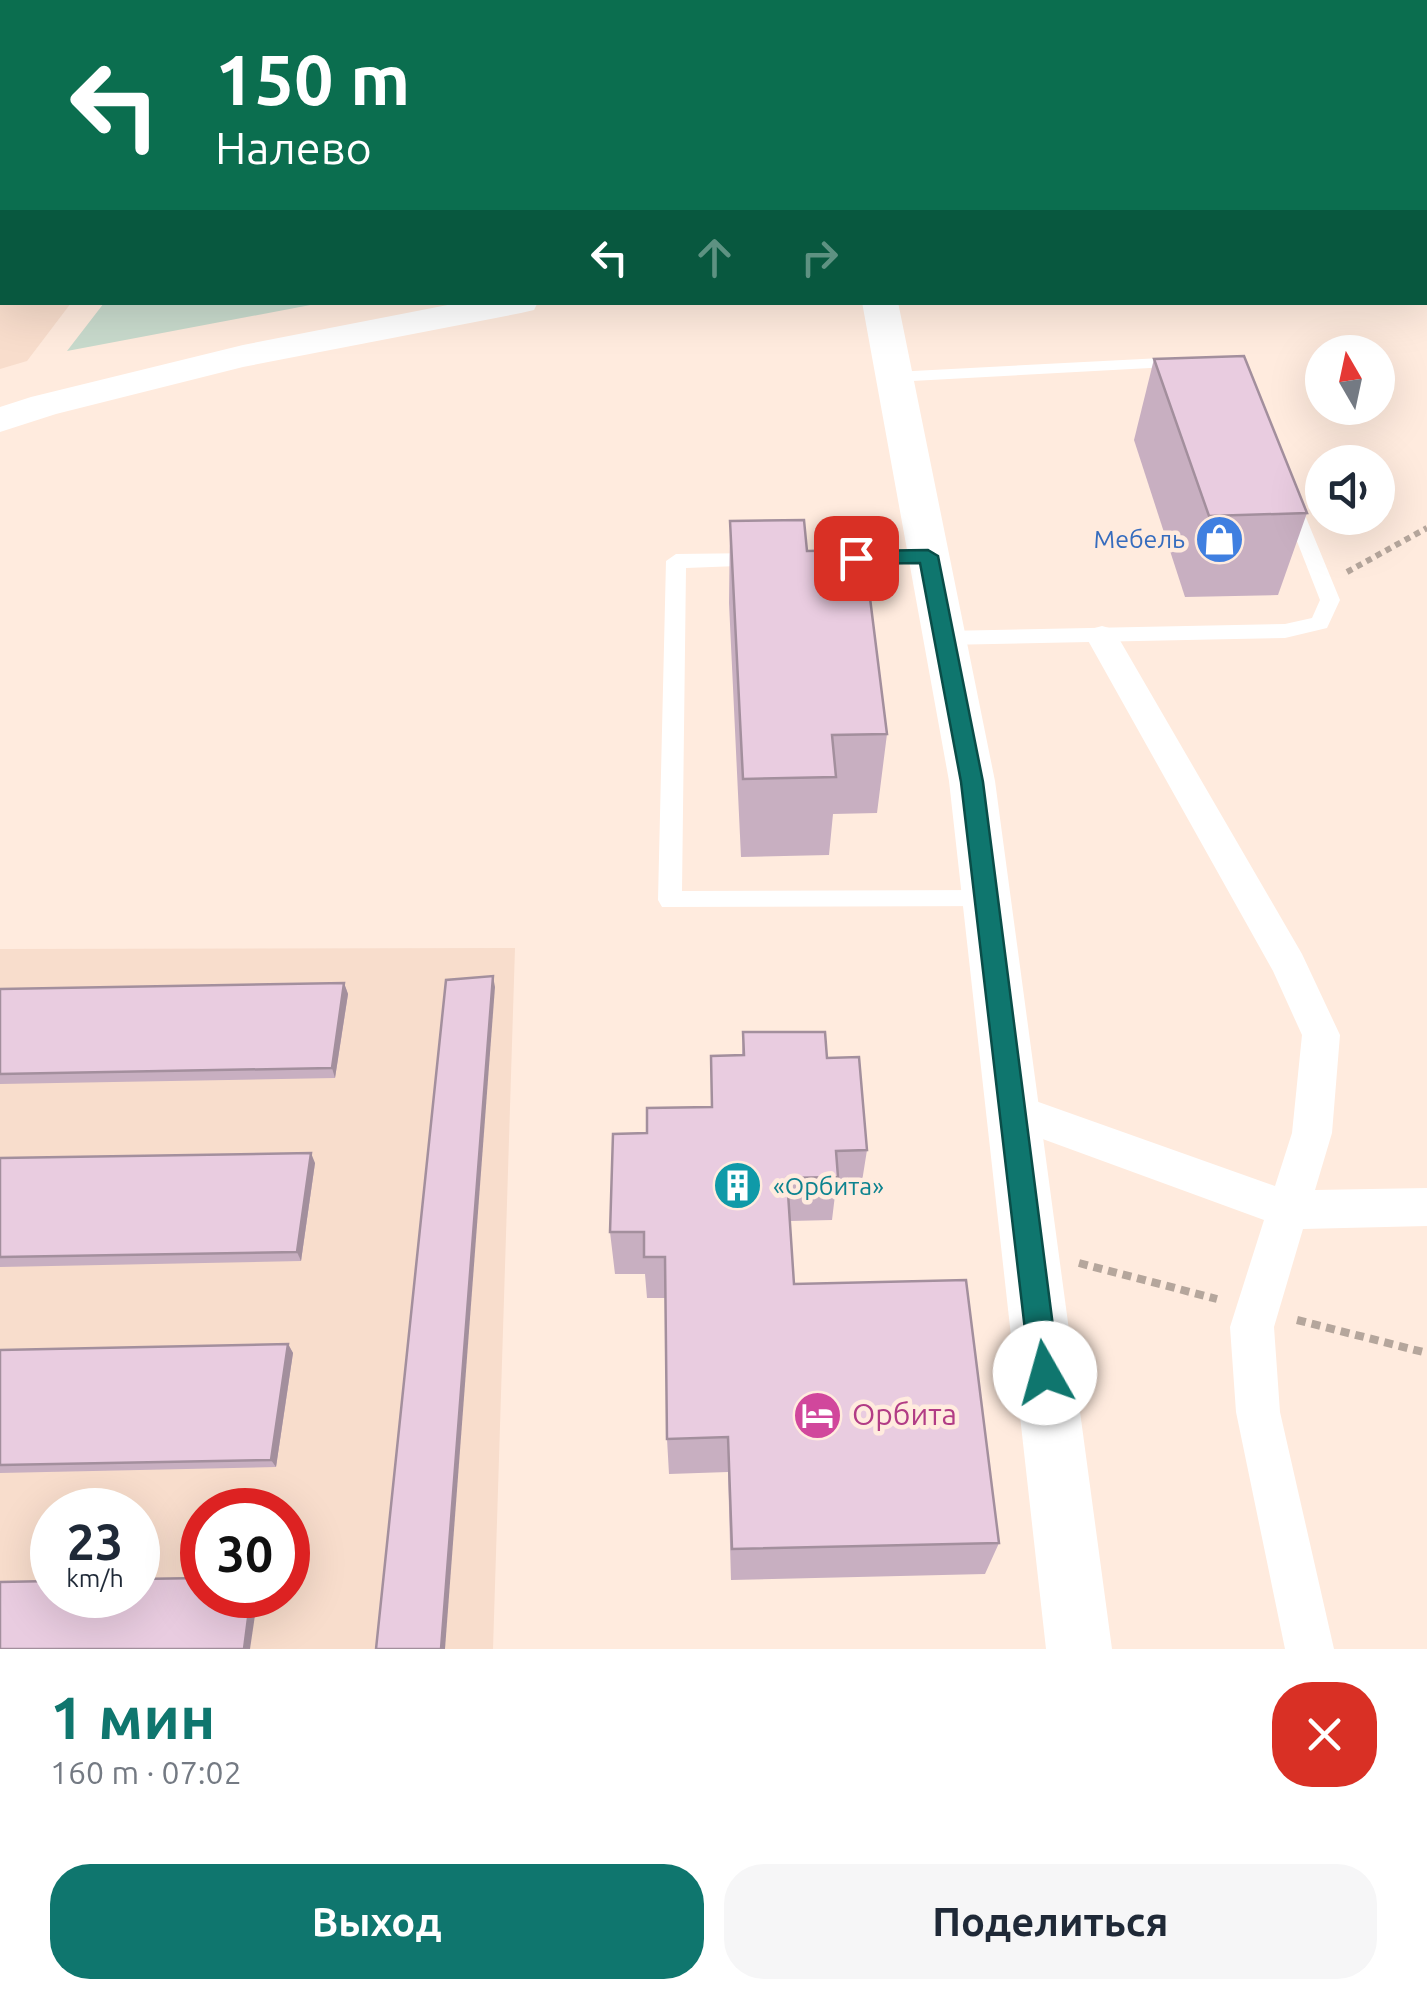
<!DOCTYPE html>
<html lang="ru">
<head>
<meta charset="utf-8">
<style>
	:root { --surface:#fff; --page:#f6f6f7; --text:#1f2937; --muted:#747a83; --accent:#0f766e }
	body { margin:0; font-family:Ubuntu,sans-serif; background:var(--page); color:var(--text); height:100vh; display:flex; flex-direction:column; font-size:38px; white-space:nowrap }
	* { box-sizing:border-box; margin:0 }
	p { font-size:32px; color:var(--muted) }
	.icon { flex:none; width:55px; height:55px; fill:none; stroke:currentColor; stroke-width:2; stroke-linecap:round; stroke-linejoin:round }
	.map { position:relative; height:1649px; overflow:hidden }
	.side { display:flex; flex-direction:column; background:var(--surface); flex:1 }
	.side>* { flex:none }
	.hud { position:absolute; left:0px; top:0px; width:1428px; height:305px; box-shadow:0 10px 40px #0002; background:#0b6e4f; color:#fff; overflow:hidden }
	.needle { width:65px; rotate:351deg }
	.controls { position:absolute; left:1305px; top:335px; display:grid; gap:20px }
	.controls a { display:grid; place-items:center; width:90px; height:90px; border-radius:50%; background:var(--surface); box-shadow:0 10px 40px #0002; font-size:50px }
	.speed { position:absolute; left:30px; top:1488px; display:flex; gap:20px; font-size:50px; font-weight:700; text-align:center }
	.speed>* { display:grid; place-content:center; width:130px; height:130px; border-radius:50%; background:var(--surface); box-shadow:0 10px 40px #0002; line-height:1 }
	.speed small { font-size:25px; font-weight:400 }
	.speed .limit { border:15px solid #d22; background:#fff; color:#111 }
	.pin { position:absolute; display:grid; place-items:center; width:85px; height:85px; color:#fff; margin:-42px; border-radius:20px; box-shadow:0 5px 15px #0006 }
	.me { position:absolute; width:110px; margin:-55px; rotate:353deg; stroke-linejoin:round; filter:drop-shadow(0 0 8px #0008) }
	.turn { display:flex; align-items:center; gap:35px; height:210px; padding:0 50px; font-size:45px }
	.turn .icon { width:130px; height:130px; stroke-width:2.5 }
	.turn b { display:block; font-size:70px; line-height:85px }
	.lanes { display:flex; align-items:center; height:95px; padding:0 50px; background:#0003; justify-content:center; gap:50px; direction:ltr }
	.lanes .off { opacity:.35 }
	.round { display:grid; place-items:center; flex:none; width:105px; height:105px; border-radius:40px; background:var(--page) }
	.summary { display:flex; align-items:center; justify-content:space-between; height:170px; padding:0 50px }
	h1 { font-size:60px; font-weight:700; line-height:75px; color:var(--accent) }
	.action { display:flex; gap:20px; margin-top:auto; padding:20px 50px }
	.action a { flex:1; height:115px; border-radius:40px; background:var(--accent); color:#fff; font-size:40px; font-weight:700; line-height:115px; text-align:center }
	.action a+a { background:var(--page); color:var(--text) }
	.map>svg:first-child { display:block }
</style>
</head>
<body>
<div class="map">
<svg width="1427" height="1649" viewBox="0 0 1427 1649">
	<rect width="100%" height="100%" fill="#ffebde"/>
	<g fill="#f8ddcc" fill-rule="evenodd">
		<polygon points="0,195 2,302 71,303 27,361 0,369"/>
		<path d="M515,948l-22,701h-493v-700zM52,1510h86v85h-86zM202,1510h86v85h-86z"/>
	</g>
	<g fill="#c8dacc">
		<polygon points="0,0 283,0 2,2 0,153"/>
		<polygon points="337,0 1427,0 1427,90 1425,2 335,2"/>
		<polygon points="104,303 104,302 321,303 67,351"/>
	</g>
	<g fill="none" stroke-linecap="round" stroke-linejoin="round">
		<polyline stroke="#b5a69c" stroke-width="6" stroke-dasharray="6 5" stroke-linecap="butt" points="1347,572 1427,528"/>
		<g stroke="#b5a69c" stroke-width="8" stroke-dasharray="9 6" stroke-linecap="butt">
			<polyline points="1079,1263 1217,1299"/>
			<polyline points="1297,1320 1427,1353"/>
		</g>
		<g fill="#fff" fill-rule="evenodd">
			<polygon points="632,0 646,0 648,2 634,2"/>
			<polygon points="944,0 959,0 961,2 946,2"/>
			<polygon points="1260,0 1276,0 1278,2 1262,2"/>
			<polygon points="1425,245 1427,246 1427,257 1425,256"/>
			<polygon points="1181,357 1187,358 1187,366 894,382 885,377 894,372"/>
			<polygon points="1291,497 1300,503 1340,600 1327,628 1285,638 944,645 934,638 944,631 1285,624 1312,618 1320,600 1282,503"/>
			<polygon points="928,549 938,556 935,561 837,565 827,558 837,551"/>
			<polygon points="760,553 770,560 767,565 686,568 682,891 987,890 995,892 999,899 995,906 662,907 658,900 666,561 676,554"/>
		</g>
		<polygon fill="#fff" fill-rule="evenodd" points="1102,626 1113,629 1118,637 1302,954 1340,1035 1332,1133 1315,1190 1427,1188 1427,1226 1303,1229 1274,1327 1280,1412 1334,1649 1285,1649 1236,1412 1230,1327 1264,1220 999,1123 993,1111 999,1099 1013,1093 1275,1186 1292,1133 1302,1035 1273,971 1086,637 1091,629"/>
		<g fill="#fff" fill-rule="evenodd">
			<rect x="1425" y="124" width="2" height="18"/>
			<rect x="0" y="153" width="2" height="20"/>
			<polygon points="463,302 538,302 534,310 521,313 243,367 56,414 0,432 0,407 31,397 243,345"/>
			<polygon points="862,302 898,302 995,781 1112,1649 1046,1649 949,781"/>
		</g>
	</g>
	<g fill="#c8afc1">
		<polygon points="1154,359 1307,513 1278,595 1185,597 1134,440"/>
		<polygon points="730,521 807,551 887,734 877,813 833,814 829,855 741,857 729,603"/>
		<polygon points="344,983 348,994 335,1078 0,1084 0,989"/>
		<polygon points="743,1032 827,1058 867,1150 860,1194 835,1195 832,1220 790,1221 794,1284 999,1543 985,1574 731,1580 728,1472 669,1474 667,1439 666,1298 647,1298 645,1274 615,1274 610,1232 647,1133 711,1107 742,1055"/>
		<polygon points="0,1158 315,1163 301,1261 0,1267"/>
		<polygon points="288,1344 293,1353 276,1467 0,1473 0,1350"/>
	</g>
	<g fill="#a38f9d">
		<polygon points="493,976 495,987 445,1649 441,1649"/>
		<polygon points="344,983 348,994 335,1078 332,1068"/>
		<polygon points="311,1153 315,1163 301,1261 297,1252"/>
		<polygon points="288,1344 293,1353 276,1467 271,1460"/>
		<polygon points="251,1595 258,1595 250,1649 244,1649"/>
	</g>
	<g fill="#e9cce0" stroke="#a38f9d" stroke-width="2.5">
		<polygon points="1244,356 1307,513 1209,516 1154,359"/>
		<polygon points="804,520 807,551 864,550 887,734 832,735 836,777 743,779 730,521"/>
		<polygon points="493,976 441,1649 376,1649 446,980"/>
		<polygon points="344,983 332,1068 0,1074 0,989"/>
		<polygon points="743,1032 825,1032 827,1058 859,1057 867,1150 836,1151 838,1177 787,1178 794,1284 966,1280 999,1543 732,1549 728,1437 667,1439 665,1257 644,1257 644,1232 610,1232 613,1134 647,1133 647,1108 712,1107 711,1056 744,1055"/>
		<polygon points="311,1153 297,1252 0,1257 0,1158"/>
		<polygon points="288,1344 271,1460 0,1465 0,1350"/>
		<polygon points="202,1578 202,1595 251,1595 244,1649 0,1649 0,1582 52,1581 52,1595 138,1595 138,1579"/>
	</g>
	<polygon fill="#0f766e" stroke="#0a4d48" stroke-width="2.5" points="928,550 938,556 983,782 1059,1373 1055,1383 1045,1387 1035,1383 1030,1373 961,782 920,563 856,564 846,558 856,551"/>
	<defs>
		<symbol id="shop-disc" viewBox="-11 -11 22 22"><circle r="9.5" fill="#3f7fe0" stroke="#ffebde"/><path d="M-5-2.5h2.3a2.7 3.5 0 0 1 5.4 0H5L5.5 6h-11ZM-1.5-2.5h3a1.5 2.3 0 0 0-3 0Z" fill="#fff"/></symbol>
		<symbol id="building-disc" viewBox="-11 -11 22 22"><circle r="9.5" fill="#0f9aa8" stroke="#ffebde"/><path d="M-4-6H4V6H1V3H-1V6H-4ZM-2.5-4.3h1.7v1.8h-1.7ZM.8-4.3h1.7v1.8H.8ZM-2.5-1h1.7V.8h-1.7ZM.8-1h1.7V.8H.8Z" fill="#fff"/></symbol>
		<symbol id="hotel-disc" viewBox="-11 -11 22 22"><circle r="9.5" fill="#d1479c" stroke="#ffebde"/><path d="M-6-4.5h1.5V1H6V5H4.5V3h-9V5H-6ZM-4 0a1.8 1.8 0 1 1 3.6 0ZM.5 0V-2.5h3Q6-2.5 6 0Z" fill="#fff"/></symbol>
	</defs>
	<g fill-rule="evenodd">
		<use href="#shop-disc" x="1192" y="512" width="55" height="55"/>
		<use href="#building-disc" x="710" y="1158" width="55" height="55"/>
		<use href="#hotel-disc" x="790" y="1388" width="55" height="55"/>
	</g>
	<g text-anchor="middle" stroke-width="9" stroke-linejoin="round" paint-order="stroke">
		<g font-size="25" fill="#366cbe" stroke="#ffebde" text-anchor="end">
			<text x="1185" y="548">Мебель</text>
		</g>
		<g font-size="25" fill="#0d838f" stroke="#ffebde" text-anchor="start">
			<text x="773" y="1195">«Орбита»</text>
		</g>
		<g font-size="30" fill="#b23c85" stroke="#ffebde" text-anchor="start">
			<text x="852" y="1425">Орбита</text>
		</g>
	</g>
</svg>
<div class="controls">
<a><svg class="needle" viewBox="-14 -14 28 28"><path d="M0-13l5 13h-10z" fill="#e53935"/><path d="M0 13l5-13h-10z" fill="#747a83"/></svg></a>
<a><svg class="icon" aria-label="sound" viewBox="0 0 24 24"><path d="M4 9h4l5-4v14l-5-4H4zM17 9q2 3 0 6"/></svg></a>
</div>
<div class="speed"><div>23<small>km/h</small></div><div class="limit">30</div></div>
<div class="pin" style="left:856px;top:558px;background:#d93025"><svg class="icon" aria-label="arrive" viewBox="0 0 24 24"><path d="M6 21V4h12l-3 4 3 4H6"/></svg></div>
<svg class="me" style="left:1045px;top:1373px" viewBox="-20 -20 40 40"><circle r="19" fill="#fff"/><path d="M0-13L10 11 0 6-10 11z" fill="#0f766e"/></svg>
<div class="hud">
<div class="turn"><svg class="icon" aria-label="left" viewBox="0 0 24 24"><path d="M17 20v-9H6M10 6l-5 5 5 5"/></svg><div><b>150 m</b>Налево</div></div>
<div class="lanes"><svg class="icon" aria-label="left" viewBox="0 0 24 24"><path d="M17 20v-9H6M10 6l-5 5 5 5"/></svg><svg class="icon off" aria-label="ahead" viewBox="0 0 24 24"><path d="M12 20V5M6 11l6-6 6 6"/></svg><svg class="icon off" aria-label="right" viewBox="0 0 24 24"><path d="M7 20v-9h11M14 6l5 5-5 5"/></svg></div>
</div>
</div>
<section class="side">
<div class="summary"><div><h1>1 мин</h1><p>160 m · 07:02</p></div><a class="round" style="background:#d93025;color:#fff"><svg class="icon" aria-label="close" viewBox="0 0 24 24"><path d="M6 6l12 12M18 6L6 18"/></svg></a></div>
<div class="action"><a>Выход</a><a>Поделиться</a></div>
</section>
</body>
</html>
